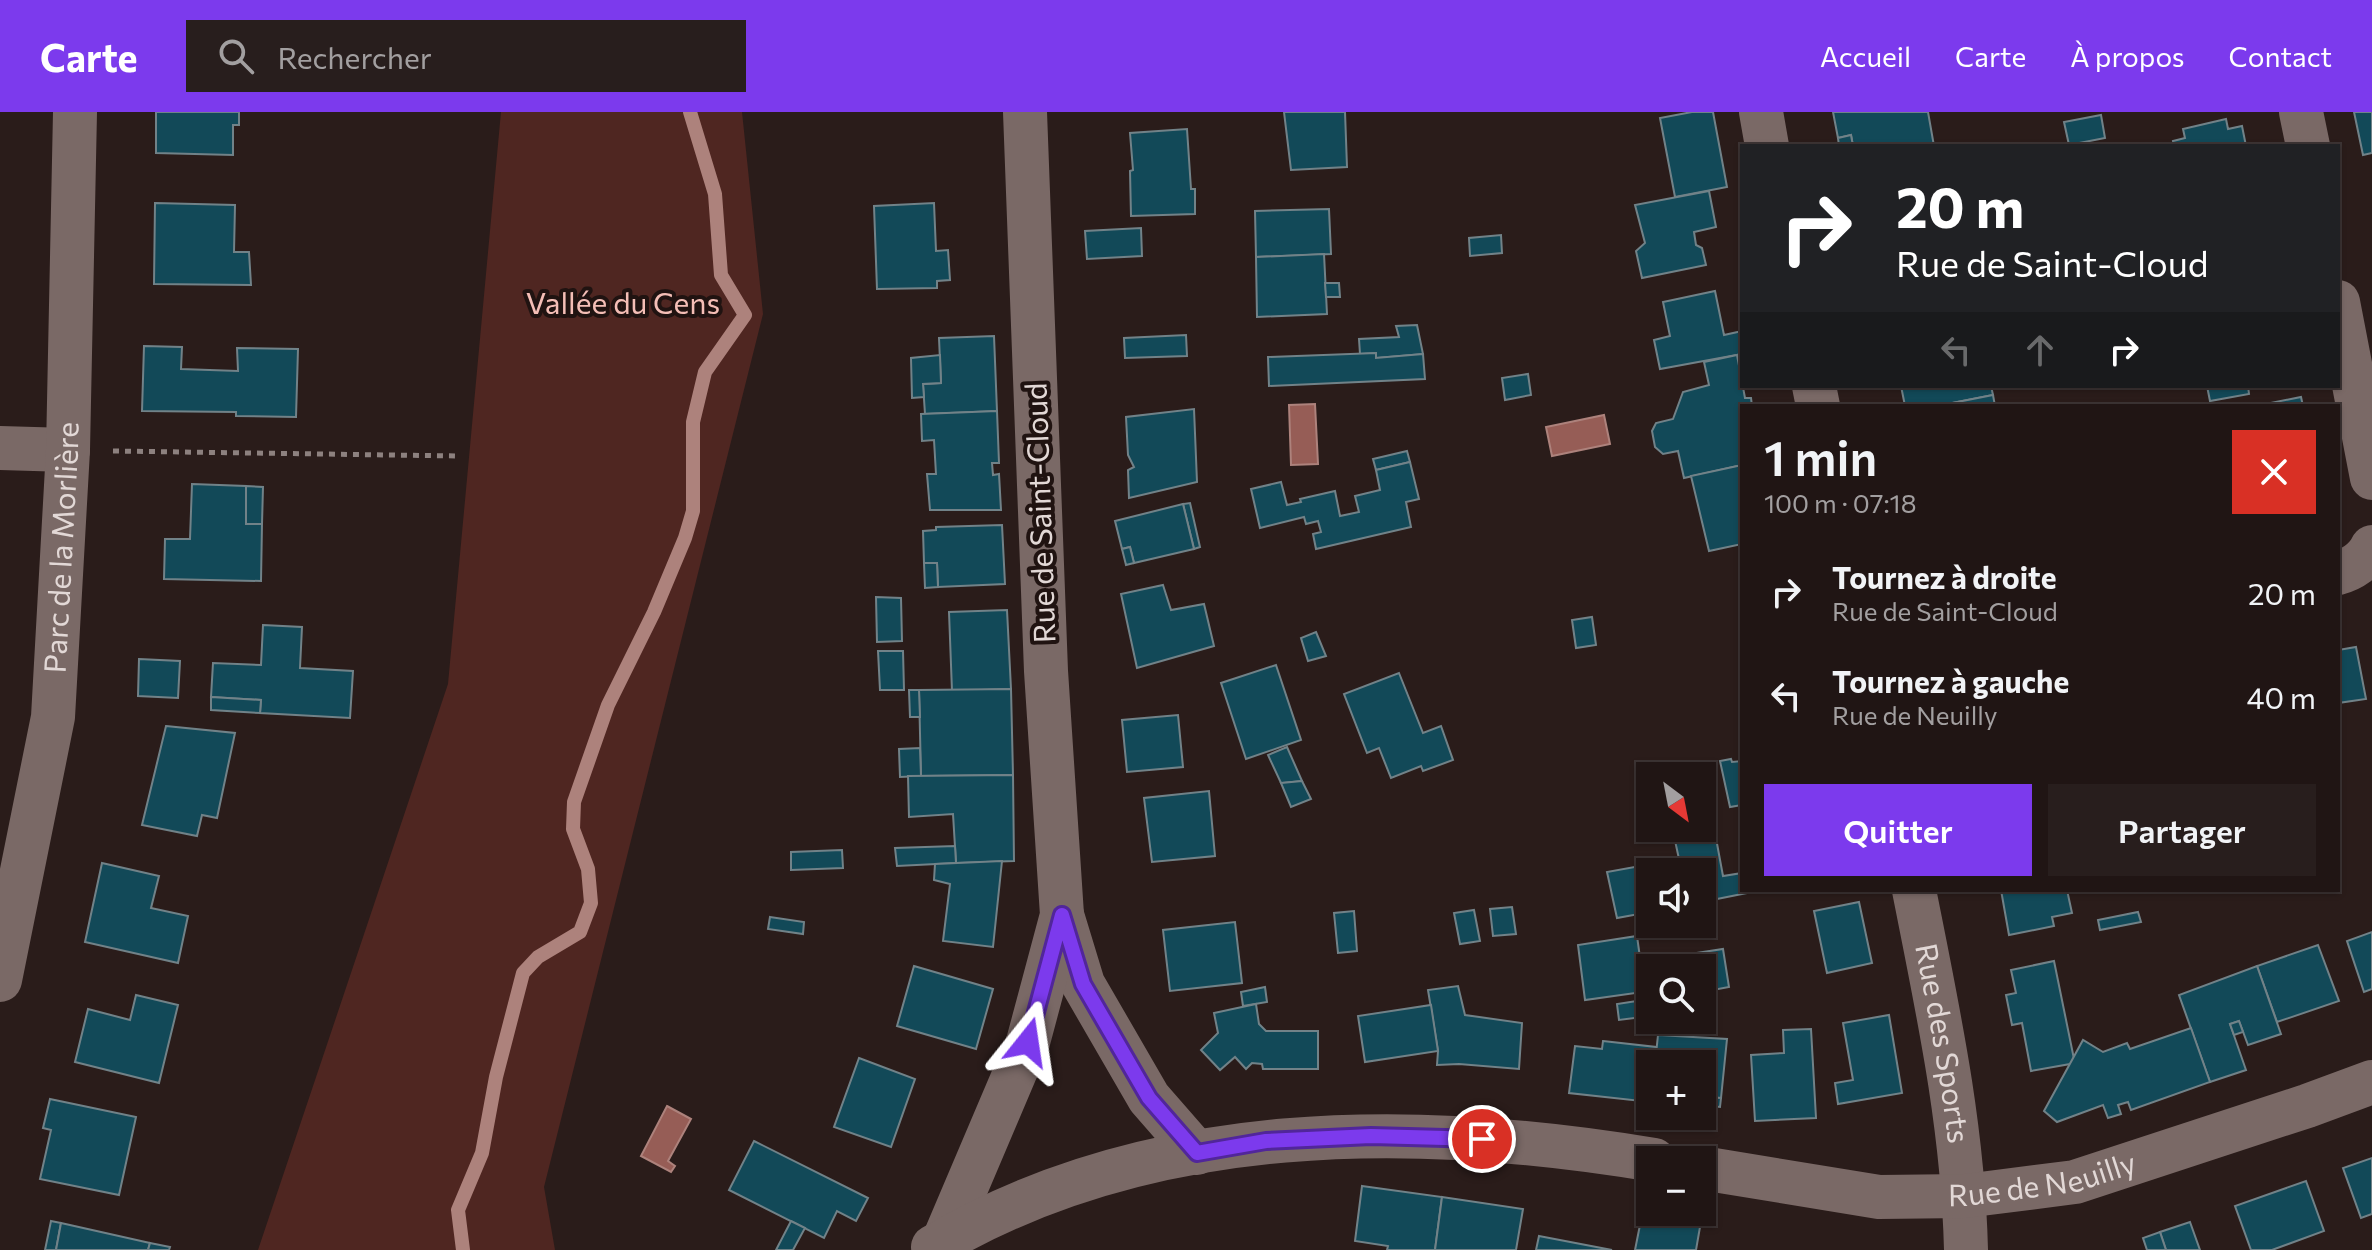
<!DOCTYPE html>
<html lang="fr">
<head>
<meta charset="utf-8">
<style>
	:root { --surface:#201514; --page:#281e1d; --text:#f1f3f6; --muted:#a29fa0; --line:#3d3434; --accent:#7c3aed }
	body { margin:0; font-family:Commissioner,sans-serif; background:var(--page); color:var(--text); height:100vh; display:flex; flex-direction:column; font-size:30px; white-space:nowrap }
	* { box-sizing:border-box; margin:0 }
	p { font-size:26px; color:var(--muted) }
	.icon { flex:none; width:44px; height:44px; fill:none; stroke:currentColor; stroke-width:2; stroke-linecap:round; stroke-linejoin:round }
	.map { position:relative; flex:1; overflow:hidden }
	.sheet { position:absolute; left:1740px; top:292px; width:600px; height:488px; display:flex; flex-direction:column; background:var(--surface); border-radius:0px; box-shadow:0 2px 6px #0004,0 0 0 2px var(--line) }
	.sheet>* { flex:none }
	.guide { position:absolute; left:1740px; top:32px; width:600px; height:244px; border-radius:0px; box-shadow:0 2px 6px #0004,0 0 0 2px var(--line); background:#202124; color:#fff; overflow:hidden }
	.needle { width:52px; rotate:148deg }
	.buttons { position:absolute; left:1636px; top:650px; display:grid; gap:16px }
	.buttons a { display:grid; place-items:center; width:80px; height:80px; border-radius:0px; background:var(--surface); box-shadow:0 2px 6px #0004,0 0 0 2px var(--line); font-size:40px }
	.pin { position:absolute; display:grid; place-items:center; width:68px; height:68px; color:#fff; margin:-34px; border:4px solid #fff; border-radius:50%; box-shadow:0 2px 8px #0007 }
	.me { position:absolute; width:88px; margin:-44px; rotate:15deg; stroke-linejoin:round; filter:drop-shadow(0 0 6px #0008) }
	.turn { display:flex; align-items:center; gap:28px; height:168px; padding:0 24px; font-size:36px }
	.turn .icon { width:104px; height:104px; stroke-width:2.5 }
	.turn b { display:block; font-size:56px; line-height:68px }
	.lanes { display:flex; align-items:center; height:76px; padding:0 24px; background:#0003; justify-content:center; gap:40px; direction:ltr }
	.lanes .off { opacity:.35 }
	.round { display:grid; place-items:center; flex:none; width:84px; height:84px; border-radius:0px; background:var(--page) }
	.summary { display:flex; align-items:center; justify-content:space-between; height:136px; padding:0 24px }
	h1 { font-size:48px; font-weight:600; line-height:60px }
	.action { display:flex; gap:16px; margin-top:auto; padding:16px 24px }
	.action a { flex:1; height:92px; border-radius:0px; background:var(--accent); color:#fff; font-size:32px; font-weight:600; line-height:92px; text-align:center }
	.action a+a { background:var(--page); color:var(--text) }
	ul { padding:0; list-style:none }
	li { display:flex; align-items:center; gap:24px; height:104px; padding:0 24px }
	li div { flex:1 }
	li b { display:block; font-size:30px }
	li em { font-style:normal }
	header { display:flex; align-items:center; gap:48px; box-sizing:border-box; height:112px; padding:0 40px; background:var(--accent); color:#fff }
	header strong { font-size:38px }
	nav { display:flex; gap:44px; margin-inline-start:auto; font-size:28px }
	.search { width:560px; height:72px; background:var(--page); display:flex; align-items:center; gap:20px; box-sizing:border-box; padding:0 28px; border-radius:0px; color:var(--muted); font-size:30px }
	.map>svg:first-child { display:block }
</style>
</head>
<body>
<header>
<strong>Carte</strong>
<div class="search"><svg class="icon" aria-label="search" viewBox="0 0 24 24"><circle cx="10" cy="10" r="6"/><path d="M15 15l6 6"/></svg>Rechercher</div>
<nav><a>Accueil</a><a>Carte</a><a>À propos</a><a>Contact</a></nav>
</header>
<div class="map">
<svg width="2372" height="1138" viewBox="0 0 2372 1138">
	<rect width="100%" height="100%" fill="#2a1c1a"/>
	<polygon fill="#4f2621" points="501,0 742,0 763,202 544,1075 555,1138 258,1138 448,572"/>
	<g fill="#965d56" stroke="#ad827c" stroke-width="2">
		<polygon points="1315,292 1318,352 1291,353 1289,293"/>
		<polygon points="1604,303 1610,332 1552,344 1546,315"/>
		<polygon points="667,994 691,1007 668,1049 675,1054 671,1060 641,1044"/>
	</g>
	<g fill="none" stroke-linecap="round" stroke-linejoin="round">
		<polyline stroke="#ad827c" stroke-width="14" points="463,1138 458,1098 482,1041 496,965 523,861 538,845 580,820 591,791 588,757 573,717 574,690 608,593 654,500 685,426 693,399 693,310 705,260 745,203 721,163 715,82 690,0"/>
	</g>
	<g fill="#124958" stroke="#718288" stroke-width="2">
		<polygon points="156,0 239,0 239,13 233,13 233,43 156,41"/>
		<polygon points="1284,0 1345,0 1347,55 1291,58"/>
		<polygon points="1692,0 1713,0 1727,75 1675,85 1660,6"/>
		<polygon points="1833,0 1928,0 1934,34 1853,34 1851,23 1838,26"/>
		<polygon points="2354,0 2372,0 2372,41 2363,43"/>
		<polygon points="2101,3 2105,26 2069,33 2064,10"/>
		<polygon points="2226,7 2228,17 2242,14 2246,34 2174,34 2173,29 2185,26 2183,17"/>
		<polygon points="1187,17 1191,77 1195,77 1195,102 1131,104 1130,59 1133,58 1130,21"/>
		<polygon points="1851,23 1853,34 1839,34 1838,26"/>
		<polygon points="1709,79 1716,115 1694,120 1696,133 1702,136 1706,153 1642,166 1636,139 1645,131 1635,93"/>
		<polygon points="155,91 235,93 234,140 249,140 251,173 154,172"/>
		<polygon points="934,91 936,139 948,138 950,168 937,169 937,176 877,177 874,94"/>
		<polygon points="1329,97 1331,142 1256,145 1255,99"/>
		<polygon points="1141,116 1142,144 1087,147 1085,119"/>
		<polygon points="1501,123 1502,141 1470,144 1469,126"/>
		<polygon points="1324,142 1327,202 1257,205 1256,145"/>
		<polygon points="1325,171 1339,171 1340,185 1326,185"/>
		<polygon points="1715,179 1724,223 1742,219 1742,242 1660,257 1654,228 1670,224 1663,190"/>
		<polygon points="1417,213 1423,242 1376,246 1376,241 1360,242 1359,227 1399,225 1396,214"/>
		<polygon points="1186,223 1187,244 1125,246 1124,226"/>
		<polygon points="994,224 997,299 925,302 923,272 941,271 939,226"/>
		<polygon points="144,234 182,235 181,257 238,259 237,236 298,237 296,305 236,304 236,300 142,299"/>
		<polygon points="1376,241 1376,246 1423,242 1425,267 1269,274 1268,245"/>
		<polygon points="940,243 941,271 923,272 924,285 912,286 911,246"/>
		<polygon points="1737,243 1745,286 1751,286 1752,294 1742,294 1742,353 1684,366 1678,339 1663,342 1655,335 1652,319 1656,311 1673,307 1683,280 1709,273 1704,250"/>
		<polygon points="1528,262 1531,283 1505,288 1502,266"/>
		<polygon points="1901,274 1991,274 1993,283 1937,294 1905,294"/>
		<polygon points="2207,274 2248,274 2249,282 2210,289"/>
		<polygon points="1993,283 1995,294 1937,294"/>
		<polygon points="2301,285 2303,294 2256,294"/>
		<polygon points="1194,297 1197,370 1129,386 1128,358 1134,355 1128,343 1126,305"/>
		<polygon points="997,299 999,351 992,351 993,363 999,362 1001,398 930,398 927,362 936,362 934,328 922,329 921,302"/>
		<polygon points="1407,339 1410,350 1376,358 1373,347"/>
		<polygon points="1410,350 1419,387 1406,390 1411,415 1316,437 1313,422 1321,420 1318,409 1306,412 1304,405 1260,416 1251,377 1281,370 1287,393 1301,390 1300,387 1335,379 1340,404 1359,400 1355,384 1380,378 1376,358"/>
		<polygon points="1742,353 1742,432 1709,439 1691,364"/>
		<polygon points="192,372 246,374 246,412 262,412 261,469 164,467 165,427 190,427"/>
		<polygon points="246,374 263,375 262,412 246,412"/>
		<polygon points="1190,391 1200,435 1194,437 1183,392"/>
		<polygon points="1183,392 1194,437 1134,451 1130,435 1122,437 1115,409"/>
		<polygon points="1002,413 1005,472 938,475 937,451 924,451 923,419 936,418 936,415"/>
		<polygon points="1130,435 1134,451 1126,453 1122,437"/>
		<polygon points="924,451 937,451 938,475 925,476"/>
		<polygon points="1163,473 1171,498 1204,492 1214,534 1137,556 1121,482"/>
		<polygon points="876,485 901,486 902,529 877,530"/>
		<polygon points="1007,498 1011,577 952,579 949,500"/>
		<polygon points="1592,505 1596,533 1576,536 1572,508"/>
		<polygon points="263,513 302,515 300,556 353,559 350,606 260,601 261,588 211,585 213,551 261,553"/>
		<polygon points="1316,520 1326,544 1308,549 1301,526"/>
		<polygon points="2356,535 2366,587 2338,591 2338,538"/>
		<polygon points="878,539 903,539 904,578 880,578"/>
		<polygon points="139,547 180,549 178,586 138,584"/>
		<polygon points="1276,553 1301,628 1246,647 1221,571"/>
		<polygon points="1399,561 1423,621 1441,614 1453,648 1423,659 1421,654 1391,666 1379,636 1367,641 1344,582"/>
		<polygon points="1011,577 1013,663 921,664 919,578"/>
		<polygon points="909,578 919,578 920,605 910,605"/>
		<polygon points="211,585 261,588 260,601 211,598"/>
		<polygon points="1178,603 1183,655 1127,660 1122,608"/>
		<polygon points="166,614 235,621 217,706 202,703 197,724 142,713"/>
		<polygon points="1287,635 1302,669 1281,671 1268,643"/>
		<polygon points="920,636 921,664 900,665 899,637"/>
		<polygon points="1731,647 1732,650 1742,649 1742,693 1730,695 1720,649"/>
		<polygon points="1013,663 1014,749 956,751 953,702 909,705 908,664"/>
		<polygon points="1302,669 1311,687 1291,695 1281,671"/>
		<polygon points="1209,679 1215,744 1152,750 1144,686"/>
		<polygon points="1713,710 1723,764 1742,761 1742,778 1752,780 1702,790 1702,760 1650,760 1650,800 1617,806 1607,760 1679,747 1674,724 1684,722 1683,716 1702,716 1702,712"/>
		<polygon points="955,734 956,751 897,754 895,736"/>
		<polygon points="842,738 843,756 791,758 791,740"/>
		<polygon points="1002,749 993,835 943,829 950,772 934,768 935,752"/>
		<polygon points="102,751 159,764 151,796 188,804 178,851 85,830"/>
		<polygon points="2001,778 2067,778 2072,801 2052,805 2054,814 2009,823"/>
		<polygon points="1859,790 1872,851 1827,861 1814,799"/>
		<polygon points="1512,795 1516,822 1493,824 1490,797"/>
		<polygon points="1474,798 1480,829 1460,832 1454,801"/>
		<polygon points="1354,799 1357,839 1338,841 1334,801"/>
		<polygon points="2138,800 2141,810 2100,818 2098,808"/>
		<polygon points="770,805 804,810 803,822 768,817"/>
		<polygon points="1235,810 1242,871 1170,879 1163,818"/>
		<polygon points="2372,820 2372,877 2364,880 2347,829"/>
		<polygon points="1637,824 1641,853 1649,851 1650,879 1585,888 1578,833"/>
		<polygon points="2318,833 2339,889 2277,910 2257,854"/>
		<polygon points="1723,837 1729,875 1702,880 1702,856 1685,856 1683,843"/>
		<polygon points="2054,849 2074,947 2070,952 2031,959 2022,911 2012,913 2006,883 2016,881 2011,858"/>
		<polygon points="914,854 993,877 976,937 897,914"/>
		<polygon points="2257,854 2281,922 2248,933 2239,909 2230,912 2246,958 2210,970 2179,883"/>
		<polygon points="1458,874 1465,903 1522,911 1519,957 1459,952 1437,953 1438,939 1428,878"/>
		<polygon points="1265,875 1267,890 1243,894 1241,880"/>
		<polygon points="136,883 178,893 159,971 75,950 88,897 130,908"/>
		<polygon points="1650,887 1650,904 1619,908 1617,892"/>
		<polygon points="1256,892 1259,912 1266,919 1318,919 1318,957 1263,957 1262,952 1252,951 1246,957 1235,945 1220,958 1201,938 1218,921 1214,901"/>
		<polygon points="1431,893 1438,939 1365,950 1358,904"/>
		<polygon points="1889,903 1902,981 1838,992 1835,971 1853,968 1843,911"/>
		<polygon points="2239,909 2243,920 2234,923 2230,912"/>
		<polygon points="2191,916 2210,970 2131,998 2128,990 2118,993 2121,1002 2108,1006 2103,993 2057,1010 2044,999 2083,928 2103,940 2127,931 2130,937"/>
		<polygon points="1811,917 1816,1006 1755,1009 1751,943 1784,941 1783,918"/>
		<polygon points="1658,923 1727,927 1721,986 1703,985 1702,993 1702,952 1655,952"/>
		<polygon points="1603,929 1656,935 1655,952 1650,952 1650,990 1569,981 1575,934 1602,937"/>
		<polygon points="859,946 915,967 891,1035 834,1015"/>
		<polygon points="1703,985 1721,986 1720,995 1702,993"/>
		<polygon points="50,987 136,1005 119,1083 40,1067 51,1018 43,1016"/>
		<polygon points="754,1029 868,1086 856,1109 837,1099 824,1126 729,1078"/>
		<polygon points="2372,1046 2372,1102 2361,1106 2343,1056"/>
		<polygon points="2306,1069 2324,1119 2272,1138 2251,1138 2235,1094"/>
		<polygon points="1362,1074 1442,1085 1435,1138 1387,1138 1388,1134 1355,1129"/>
		<polygon points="1442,1085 1523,1097 1516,1138 1435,1138"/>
		<polygon points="1642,1103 1700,1115 1696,1138 1635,1138"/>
		<polygon points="51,1109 61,1111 56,1138 45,1138"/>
		<polygon points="791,1109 805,1116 793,1138 776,1138"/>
		<polygon points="2190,1110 2200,1138 2166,1138 2160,1120"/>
		<polygon points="61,1111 150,1131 148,1138 56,1138"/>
		<polygon points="2160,1120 2166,1138 2147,1138 2143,1126"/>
		<polygon points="1539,1124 1612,1138 1536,1138"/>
		<polygon points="150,1131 170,1135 169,1138 148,1138"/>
	</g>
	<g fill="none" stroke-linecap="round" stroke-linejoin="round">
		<polyline stroke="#8d817f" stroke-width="5" stroke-dasharray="6 6" stroke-linecap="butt" points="113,339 459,344"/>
		<g stroke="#7a6966" stroke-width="44">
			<polyline points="1761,0 1767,34"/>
			<polyline points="2301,0 2308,34"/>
			<polyline points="2338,190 2372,366"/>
			<polyline points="1814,274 1818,294"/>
			<polyline points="0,336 68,338"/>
			<path d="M2338,461c13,-3 29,-14 34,-26"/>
			<path id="s1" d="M1914,778c24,121 49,236 52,360"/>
			<polyline points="1062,803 1083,872 1149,986 1197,1041"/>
			<path id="s2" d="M0,868l53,-263 15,-267 7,-338"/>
			<path id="s3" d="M1702,1056l177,29 86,-1 110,-14 232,-76 65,-24"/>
			<polyline points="943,1130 1028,930 1062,803 1046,559 1025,0"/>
			<path d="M933,1135c216,-128 481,-127 721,-87"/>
		</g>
	</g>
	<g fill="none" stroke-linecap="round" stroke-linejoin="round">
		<defs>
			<polyline id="route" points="1028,930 1062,803 1083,872 1149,986 1197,1041 1266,1029 1371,1024 1482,1027"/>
		</defs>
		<use href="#route" stroke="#51269a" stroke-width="20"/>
		<use href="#route" stroke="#7c3aed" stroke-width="14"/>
	</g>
	<g text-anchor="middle" stroke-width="8" stroke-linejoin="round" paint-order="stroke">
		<g font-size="30" fill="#f4beb6" stroke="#201311">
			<text x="623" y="202">Vallée du Cens</text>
		</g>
		<g font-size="30" fill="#e2d8d6" stroke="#201311">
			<text transform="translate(1041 401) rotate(-92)" y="10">Rue de Saint-Cloud</text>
			<text dy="10" stroke="none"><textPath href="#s2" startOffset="438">Parc de la Morlière</textPath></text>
			<text dy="10" stroke="none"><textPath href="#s1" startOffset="156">Rue des Sports</textPath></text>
			<text dy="10" stroke="none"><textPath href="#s3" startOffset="344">Rue de Neuilly</textPath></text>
		</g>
	</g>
</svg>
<div class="buttons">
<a><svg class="needle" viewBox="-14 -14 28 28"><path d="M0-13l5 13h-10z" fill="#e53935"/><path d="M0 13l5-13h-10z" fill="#a29fa0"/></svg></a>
<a><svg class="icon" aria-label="sound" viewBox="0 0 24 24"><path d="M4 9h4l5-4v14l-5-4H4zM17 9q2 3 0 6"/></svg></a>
<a><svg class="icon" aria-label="search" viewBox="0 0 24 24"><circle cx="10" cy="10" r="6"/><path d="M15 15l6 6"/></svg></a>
<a>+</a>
<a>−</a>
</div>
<div class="pin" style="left:1482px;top:1027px;background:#d93025"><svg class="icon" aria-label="arrive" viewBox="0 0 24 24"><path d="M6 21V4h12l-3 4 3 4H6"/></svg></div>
<svg class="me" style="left:1028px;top:930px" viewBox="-20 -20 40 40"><path d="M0-17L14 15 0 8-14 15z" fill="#7c3aed" stroke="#fff" stroke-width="4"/></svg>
<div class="guide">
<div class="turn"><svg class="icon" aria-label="right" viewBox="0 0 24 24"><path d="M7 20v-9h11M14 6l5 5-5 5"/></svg><div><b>20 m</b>Rue de Saint-Cloud</div></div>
<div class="lanes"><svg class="icon off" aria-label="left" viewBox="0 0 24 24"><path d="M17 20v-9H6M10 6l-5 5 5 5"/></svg><svg class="icon off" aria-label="ahead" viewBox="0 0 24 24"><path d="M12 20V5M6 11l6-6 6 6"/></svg><svg class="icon" aria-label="right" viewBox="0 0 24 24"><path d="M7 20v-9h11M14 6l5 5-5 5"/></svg></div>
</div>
<section class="sheet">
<div class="summary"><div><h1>1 min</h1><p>100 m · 07:18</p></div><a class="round" style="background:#d93025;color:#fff"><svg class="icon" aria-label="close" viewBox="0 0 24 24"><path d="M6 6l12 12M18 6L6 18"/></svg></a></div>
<ul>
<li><svg class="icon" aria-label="right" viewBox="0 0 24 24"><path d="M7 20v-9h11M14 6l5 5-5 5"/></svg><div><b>Tournez à droite</b><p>Rue de Saint-Cloud</p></div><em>20 m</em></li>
<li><svg class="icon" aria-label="left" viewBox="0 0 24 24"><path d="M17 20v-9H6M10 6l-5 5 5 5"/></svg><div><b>Tournez à gauche</b><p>Rue de Neuilly</p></div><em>40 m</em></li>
</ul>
<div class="action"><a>Quitter</a><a>Partager</a></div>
</section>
</div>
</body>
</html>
